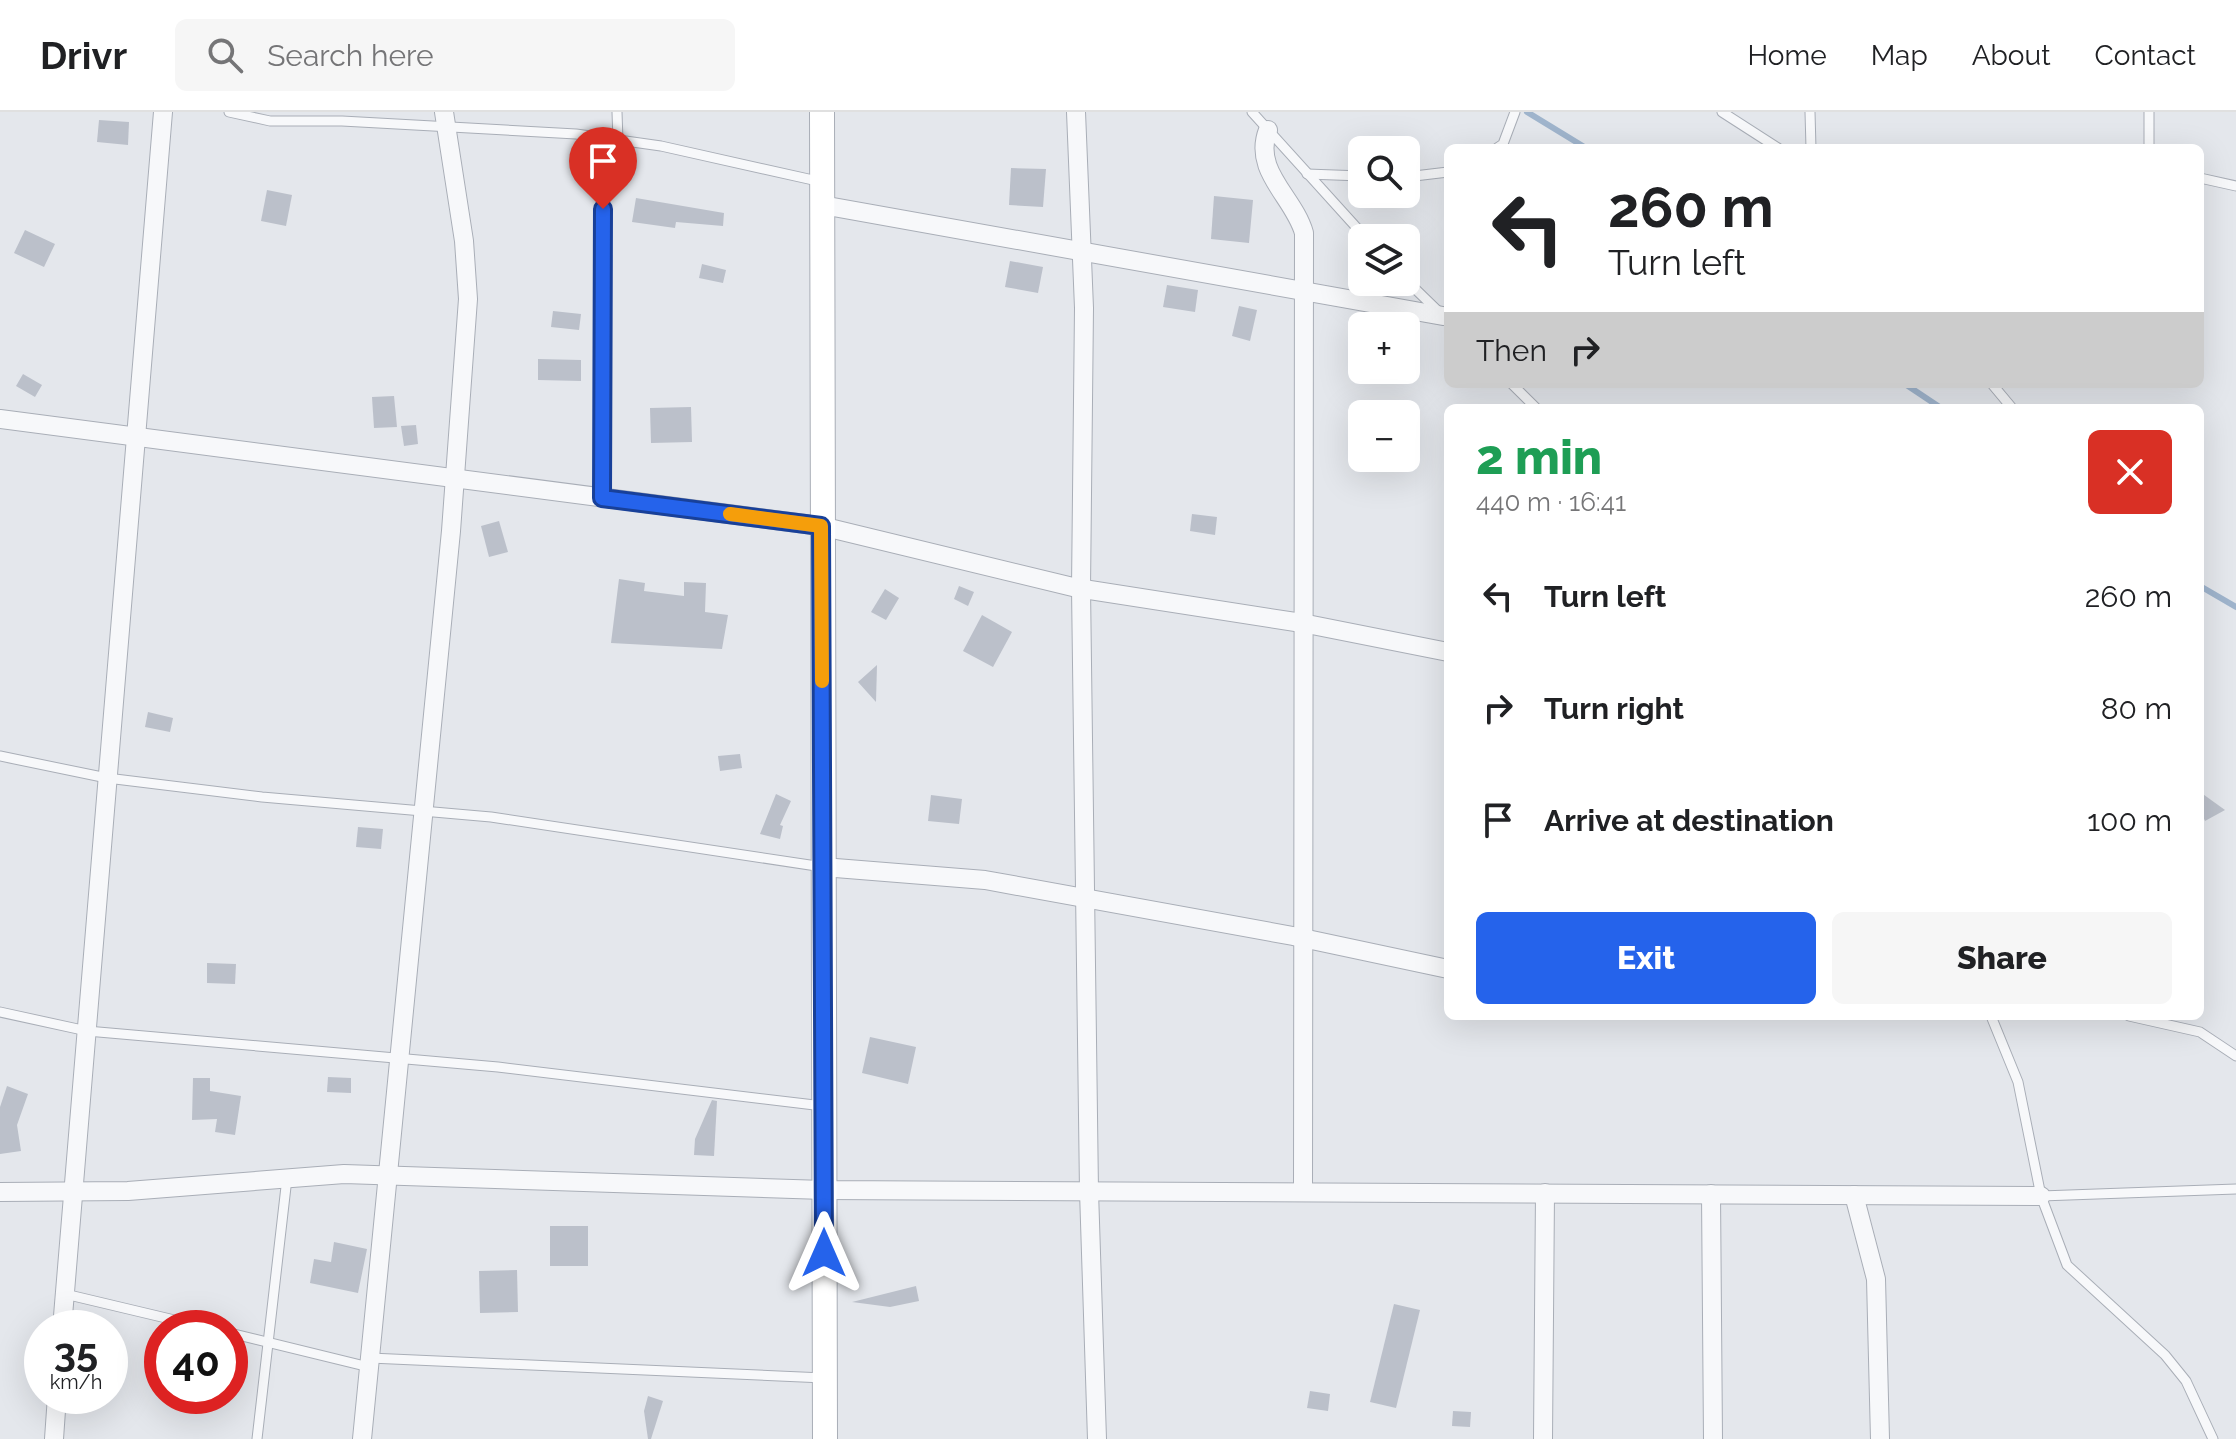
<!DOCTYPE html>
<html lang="en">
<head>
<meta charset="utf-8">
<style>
	:root { --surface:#fff; --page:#f6f6f6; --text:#202124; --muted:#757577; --line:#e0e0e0; --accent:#2563eb }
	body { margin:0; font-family:Raleway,sans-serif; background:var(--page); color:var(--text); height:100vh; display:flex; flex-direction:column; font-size:30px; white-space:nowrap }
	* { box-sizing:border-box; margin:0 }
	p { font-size:26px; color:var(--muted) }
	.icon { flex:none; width:44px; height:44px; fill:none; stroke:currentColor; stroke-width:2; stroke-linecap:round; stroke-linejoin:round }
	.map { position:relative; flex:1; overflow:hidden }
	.sheet { position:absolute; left:1444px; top:292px; width:760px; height:616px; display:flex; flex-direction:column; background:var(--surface); border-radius:12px; box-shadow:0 8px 32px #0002 }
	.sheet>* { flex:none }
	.top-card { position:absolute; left:1444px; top:32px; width:760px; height:244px; border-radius:12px; box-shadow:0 8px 32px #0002; background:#fff; color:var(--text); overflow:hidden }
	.fabs { position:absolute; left:1348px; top:24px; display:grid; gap:16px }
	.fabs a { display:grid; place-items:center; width:72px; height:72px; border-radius:12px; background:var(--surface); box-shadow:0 8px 32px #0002; font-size:40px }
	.speed { position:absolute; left:24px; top:1198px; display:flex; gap:16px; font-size:40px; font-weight:700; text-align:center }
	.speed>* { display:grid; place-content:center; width:104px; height:104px; border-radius:50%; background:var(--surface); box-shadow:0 8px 32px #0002; line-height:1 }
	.speed small { font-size:20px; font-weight:400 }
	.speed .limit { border:12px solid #d22; background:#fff; color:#111 }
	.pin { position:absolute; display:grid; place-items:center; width:68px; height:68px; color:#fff; margin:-82px -34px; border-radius:50% 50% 50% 0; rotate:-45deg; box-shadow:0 0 8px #0007 }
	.pin .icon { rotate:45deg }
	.me { position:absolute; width:88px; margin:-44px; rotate:0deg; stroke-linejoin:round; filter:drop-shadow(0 0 6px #0008) }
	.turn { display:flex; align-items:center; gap:28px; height:168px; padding:0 32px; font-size:36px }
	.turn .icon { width:104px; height:104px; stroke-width:2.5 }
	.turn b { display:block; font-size:56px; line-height:68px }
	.then { display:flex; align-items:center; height:76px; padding:0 32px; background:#0003; gap:16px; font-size:30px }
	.round { display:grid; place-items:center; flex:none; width:84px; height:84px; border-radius:12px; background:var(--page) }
	.overview { display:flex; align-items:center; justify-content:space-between; height:136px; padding:0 32px }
	h1 { font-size:48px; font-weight:800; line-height:60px; color:#1e9e55 }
	.cta { display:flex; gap:16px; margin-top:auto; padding:16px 32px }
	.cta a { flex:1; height:92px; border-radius:12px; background:var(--accent); color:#fff; font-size:32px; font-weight:800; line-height:92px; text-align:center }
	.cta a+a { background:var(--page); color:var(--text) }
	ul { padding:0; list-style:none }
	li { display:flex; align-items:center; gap:24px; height:112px; padding:0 32px }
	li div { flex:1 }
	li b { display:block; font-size:30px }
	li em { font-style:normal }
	header { display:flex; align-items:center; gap:48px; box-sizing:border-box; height:112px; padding:0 40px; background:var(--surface); border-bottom:2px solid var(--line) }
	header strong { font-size:38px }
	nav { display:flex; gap:44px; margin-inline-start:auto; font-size:28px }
	.search { width:560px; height:72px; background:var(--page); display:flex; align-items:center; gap:20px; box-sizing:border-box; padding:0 28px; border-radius:12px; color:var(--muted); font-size:30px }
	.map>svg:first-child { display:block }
</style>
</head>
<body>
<header>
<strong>Drivr</strong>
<div class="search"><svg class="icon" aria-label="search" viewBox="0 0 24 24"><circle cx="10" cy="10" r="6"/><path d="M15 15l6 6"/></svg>Search here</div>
<nav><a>Home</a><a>Map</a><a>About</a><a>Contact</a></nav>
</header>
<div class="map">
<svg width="2236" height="1327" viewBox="0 0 2236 1327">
	<rect width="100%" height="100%" fill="#e4e7ec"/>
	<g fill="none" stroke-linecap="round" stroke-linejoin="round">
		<g stroke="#9fb4cc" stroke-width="6">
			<polyline points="1527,0 1586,36"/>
			<polyline points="1905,272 1941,296"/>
			<polyline points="2200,474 2236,495"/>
		</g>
	</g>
	<g fill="#bbc0ca">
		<polygon points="99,8 129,10 128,33 97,30"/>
		<polygon points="1011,56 1046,57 1043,95 1009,93"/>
		<polygon points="267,78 292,83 286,114 261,109"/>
		<polygon points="1214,84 1253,88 1249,131 1211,127"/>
		<polygon points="636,86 724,101 723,114 676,110 675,116 632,110"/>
		<polygon points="25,118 55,132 44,155 14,141"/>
		<polygon points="1010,149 1043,155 1038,181 1005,175"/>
		<polygon points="702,152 726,158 723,171 699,166"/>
		<polygon points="1167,173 1198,178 1195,200 1163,195"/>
		<polygon points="1239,194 1257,198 1250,229 1232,224"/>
		<polygon points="553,199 581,202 579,218 551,215"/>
		<polygon points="538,247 581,248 581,269 538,268"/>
		<polygon points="23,262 42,273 35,285 16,274"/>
		<polygon points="394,284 397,315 374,316 372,285"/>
		<polygon points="691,295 692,330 651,331 650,296"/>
		<polygon points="416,313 418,332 404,334 401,314"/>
		<polygon points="1192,402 1217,405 1215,423 1190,419"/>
		<polygon points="499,409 508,440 489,445 481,414"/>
		<polygon points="619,467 645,471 644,479 684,484 684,470 706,471 705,500 728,503 722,537 611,531"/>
		<polygon points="959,474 974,480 968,494 954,487"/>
		<polygon points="885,477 899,486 886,508 871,500"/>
		<polygon points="982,503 1012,520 993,555 963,539"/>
		<polygon points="877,553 876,590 858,570"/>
		<polygon points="148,600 173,606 170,620 145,615"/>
		<polygon points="740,642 742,656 720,659 718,644"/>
		<polygon points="2200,680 2225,698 2205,709 2200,698"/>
		<polygon points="776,682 791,689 780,713 783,714 780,727 760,722"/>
		<polygon points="931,683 962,687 959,712 928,709"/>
		<polygon points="358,715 383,717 381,737 356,735"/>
		<polygon points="207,851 236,852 235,872 207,871"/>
		<polygon points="870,925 916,935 908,972 862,961"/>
		<polygon points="328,965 351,966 351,981 327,980"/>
		<polygon points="193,966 210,966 210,979 241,984 235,1023 215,1020 217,1007 192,1008"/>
		<polygon points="7,974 28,982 17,1013 21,1039 0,1042 0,995"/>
		<polygon points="712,988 717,989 714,1044 694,1043 695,1027"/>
		<rect x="550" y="1114" width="38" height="40"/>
		<polygon points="334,1130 367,1137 358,1181 310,1171 314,1147 331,1150"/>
		<polygon points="517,1158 518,1200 480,1201 479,1159"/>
		<polygon points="916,1174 919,1189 890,1195 852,1190"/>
		<polygon points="1394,1192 1420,1198 1396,1296 1370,1290"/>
		<polygon points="1310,1279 1330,1282 1328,1299 1307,1296"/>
		<polygon points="648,1284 663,1289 651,1327 648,1327 644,1299"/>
		<polygon points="1453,1299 1471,1300 1470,1315 1452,1314"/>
	</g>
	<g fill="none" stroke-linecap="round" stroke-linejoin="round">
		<defs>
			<g id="lane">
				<polyline points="229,0 270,9 342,9 576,22 661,34 822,70"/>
				<polyline points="1252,0 1366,126"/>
				<polyline points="1722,0 1778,36"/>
				<polyline points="1810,0 1811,36"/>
				<polyline points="2149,0 2149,36"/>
				<polyline points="1497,36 1503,32 1515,0"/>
				<polyline points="1307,62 1362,64"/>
				<polyline points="1406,65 1448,60"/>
				<polyline points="2200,66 2236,74"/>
				<polyline points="1406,168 1440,201"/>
				<polyline points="1512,272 1536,296"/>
				<polyline points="1992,272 2012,296"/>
				<polyline points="602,386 601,128 606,66 618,29 617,0"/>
				<polyline points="0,644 107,666 262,685 491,705 823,755"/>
				<polyline points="0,900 87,919 498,955 823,994"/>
				<polyline points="1991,904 2018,970 2041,1084 2067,1153 2165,1243 2186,1269 2213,1327"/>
				<polyline points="2129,904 2200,920 2236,944"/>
				<polyline points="2041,1084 2236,1077"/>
				<polyline points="65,1182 208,1216"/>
				<polyline points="230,1221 369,1255"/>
				<polyline points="370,1246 824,1266"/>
				<polyline points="257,1327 287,1066"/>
			</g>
			<g id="street">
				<polyline points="1076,0 1084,196 1081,476 1089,1079 1097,1327"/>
				<path d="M1268,18c-16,41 26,67 36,103l-1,959"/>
				<polyline points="822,93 1443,204"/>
				<polyline points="0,307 821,414 1077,476 1302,511 1448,540"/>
				<polyline points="823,755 985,768 1293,824 1448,857"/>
				<polyline points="0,1080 128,1079 344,1062 824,1078 2041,1084"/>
				<polyline points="1711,1082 1713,1327"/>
				<polyline points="1854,1083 1876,1167 1880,1327"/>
				<polyline points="62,1216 163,0"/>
				<polyline points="54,1327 57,1284"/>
				<polyline points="362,1327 451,419 468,187 464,129 444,0"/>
				<polyline points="1543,1327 1545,1081"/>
			</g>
			<polyline id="secondary" points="822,0 825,1327"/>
		</defs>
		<use href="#lane" stroke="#a9aeb7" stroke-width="11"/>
		<use href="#street" stroke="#a9aeb7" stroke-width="20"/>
		<use href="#secondary" stroke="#a9aeb7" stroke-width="26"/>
		<use href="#lane" stroke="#f7f8fa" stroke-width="9"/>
		<use href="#street" stroke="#f7f8fa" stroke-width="18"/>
		<use href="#secondary" stroke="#fff" stroke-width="24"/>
	</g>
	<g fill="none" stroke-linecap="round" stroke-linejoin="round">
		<defs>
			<polyline id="route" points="603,97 602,386 821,414 824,1141"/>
		</defs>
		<use href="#route" stroke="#184099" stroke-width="20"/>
		<use href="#route" stroke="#2563eb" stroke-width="14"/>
		<polyline stroke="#f59e0b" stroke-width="14" points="730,402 821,414 822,569"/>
	</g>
</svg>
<div class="fabs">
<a><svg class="icon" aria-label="search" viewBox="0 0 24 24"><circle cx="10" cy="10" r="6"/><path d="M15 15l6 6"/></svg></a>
<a><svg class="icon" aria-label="layers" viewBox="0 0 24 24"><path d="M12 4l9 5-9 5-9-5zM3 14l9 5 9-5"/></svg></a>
<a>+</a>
<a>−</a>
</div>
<div class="speed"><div>35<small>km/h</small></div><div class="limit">40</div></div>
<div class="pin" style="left:603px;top:97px;background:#d93025"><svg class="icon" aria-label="arrive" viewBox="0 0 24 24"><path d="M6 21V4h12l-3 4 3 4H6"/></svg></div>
<svg class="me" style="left:824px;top:1141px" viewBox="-20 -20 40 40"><path d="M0-17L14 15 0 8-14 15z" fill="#2563eb" stroke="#fff" stroke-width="4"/></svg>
<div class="top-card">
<div class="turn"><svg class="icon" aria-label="left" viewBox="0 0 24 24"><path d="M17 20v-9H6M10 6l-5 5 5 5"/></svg><div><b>260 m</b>Turn left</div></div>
<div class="then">Then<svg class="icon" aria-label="right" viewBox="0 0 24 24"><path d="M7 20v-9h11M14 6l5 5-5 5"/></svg></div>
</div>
<section class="sheet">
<div class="overview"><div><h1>2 min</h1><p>440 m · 16:41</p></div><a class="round" style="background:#d93025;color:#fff"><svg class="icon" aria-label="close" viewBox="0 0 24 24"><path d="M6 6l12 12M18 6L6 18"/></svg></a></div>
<ul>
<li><svg class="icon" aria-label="left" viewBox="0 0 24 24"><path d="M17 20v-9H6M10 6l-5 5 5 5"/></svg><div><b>Turn left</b></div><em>260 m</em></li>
<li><svg class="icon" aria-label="right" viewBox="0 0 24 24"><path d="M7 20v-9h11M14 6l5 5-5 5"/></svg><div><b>Turn right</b></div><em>80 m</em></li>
<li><svg class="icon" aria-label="arrive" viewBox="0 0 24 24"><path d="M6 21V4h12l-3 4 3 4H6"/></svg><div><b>Arrive at destination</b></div><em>100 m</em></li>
</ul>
<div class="cta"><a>Exit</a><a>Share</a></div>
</section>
</div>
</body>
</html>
